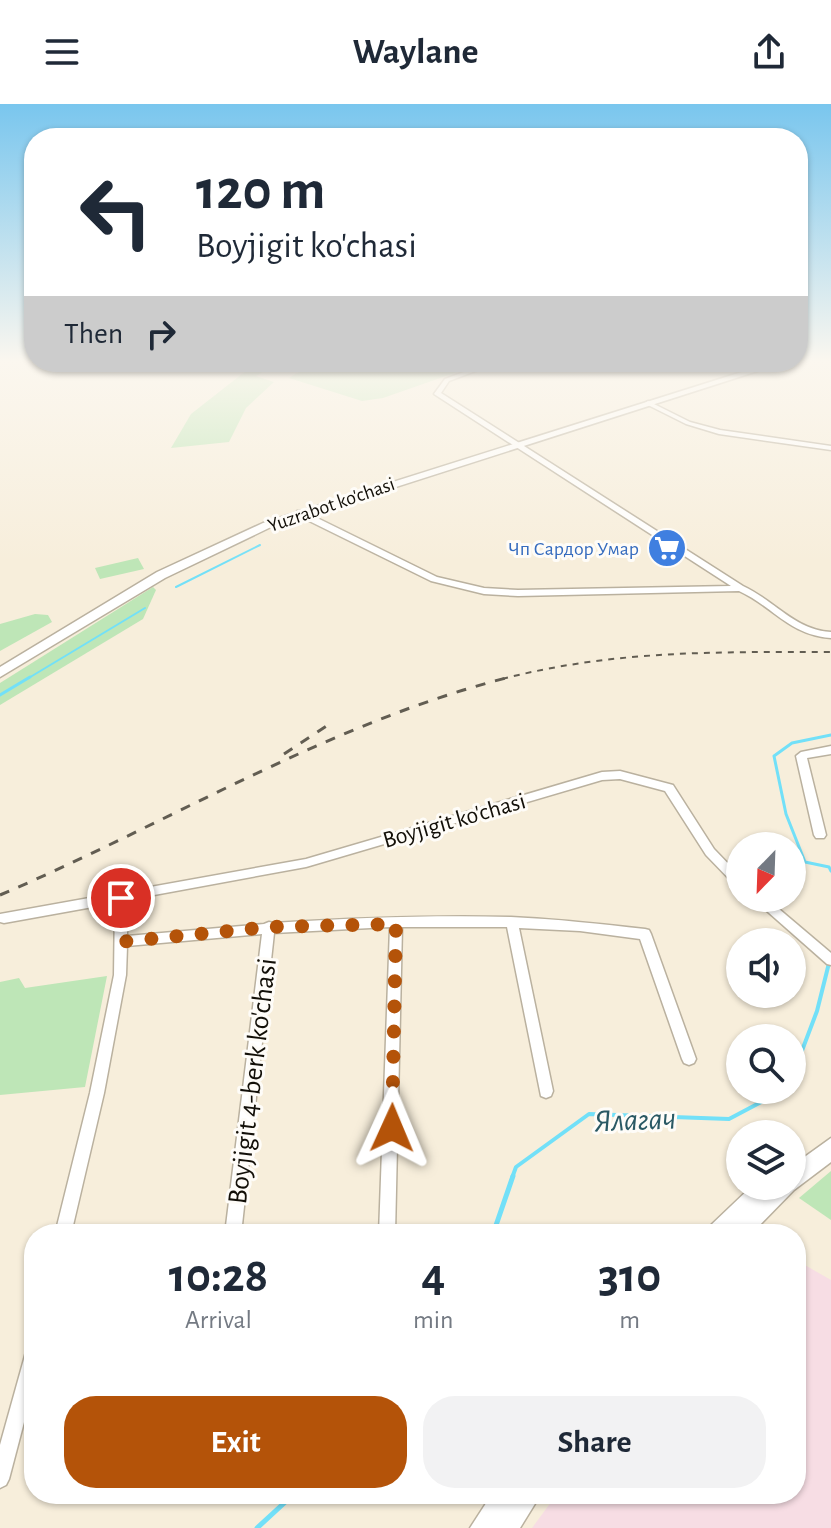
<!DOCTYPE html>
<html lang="en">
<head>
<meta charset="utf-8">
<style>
	:root { --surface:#fff; --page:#f2f2f3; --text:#1f2937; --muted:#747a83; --accent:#b45309 }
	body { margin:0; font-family:"Alegreya Sans",sans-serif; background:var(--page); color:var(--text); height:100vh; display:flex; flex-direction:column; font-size:30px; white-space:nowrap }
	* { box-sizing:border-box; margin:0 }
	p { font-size:26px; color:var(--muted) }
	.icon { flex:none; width:44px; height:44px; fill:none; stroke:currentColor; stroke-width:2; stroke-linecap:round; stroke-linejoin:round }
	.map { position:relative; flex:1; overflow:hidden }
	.details { position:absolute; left:24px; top:1120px; width:782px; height:280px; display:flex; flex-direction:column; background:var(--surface); border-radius:32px; box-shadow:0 2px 6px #0004 }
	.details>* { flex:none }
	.hud { position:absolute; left:24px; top:24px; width:784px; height:244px; border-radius:32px; box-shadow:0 2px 6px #0004; background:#fff; color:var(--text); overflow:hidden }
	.needle { width:52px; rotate:203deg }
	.fabs { position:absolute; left:726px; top:728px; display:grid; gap:16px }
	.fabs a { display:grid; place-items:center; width:80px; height:80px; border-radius:50%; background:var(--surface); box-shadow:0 2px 6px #0004; font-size:40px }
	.pin { position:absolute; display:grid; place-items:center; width:68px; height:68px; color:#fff; margin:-34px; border:4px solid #fff; border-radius:50%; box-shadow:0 2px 8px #0007 }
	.me { position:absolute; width:88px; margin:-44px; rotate:1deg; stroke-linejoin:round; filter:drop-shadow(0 0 6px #0008) }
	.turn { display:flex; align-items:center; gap:28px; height:168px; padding:0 40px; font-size:36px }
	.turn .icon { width:104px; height:104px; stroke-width:2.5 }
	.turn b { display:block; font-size:56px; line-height:68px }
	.then { display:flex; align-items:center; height:76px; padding:0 40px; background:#0003; gap:16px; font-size:30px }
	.eta { display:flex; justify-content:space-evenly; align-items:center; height:136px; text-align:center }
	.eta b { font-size:48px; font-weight:700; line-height:56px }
	.action { display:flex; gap:16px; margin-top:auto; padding:16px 40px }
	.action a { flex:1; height:92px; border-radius:32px; background:var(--accent); color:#fff; font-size:32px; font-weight:700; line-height:92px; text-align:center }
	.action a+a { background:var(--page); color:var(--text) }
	header { display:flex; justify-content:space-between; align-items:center; height:104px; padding:0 40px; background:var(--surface); font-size:36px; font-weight:700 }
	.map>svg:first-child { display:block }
</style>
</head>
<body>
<header><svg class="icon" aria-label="menu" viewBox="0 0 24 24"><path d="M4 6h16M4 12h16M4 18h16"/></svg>Waylane<svg class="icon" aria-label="share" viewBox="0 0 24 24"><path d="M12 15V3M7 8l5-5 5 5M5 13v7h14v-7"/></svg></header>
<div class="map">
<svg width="831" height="1424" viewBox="0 0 831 1424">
	<rect width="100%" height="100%" fill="#f7eedb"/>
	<polygon fill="#f7dde4" points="796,1156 831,1176 831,1424 532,1424 557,1390 796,1390"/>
	<g fill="#bee6b7">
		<polygon points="256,259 278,259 256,272 274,278 246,304 229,338 171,344 191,310"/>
		<polygon points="313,259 483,259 383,294 362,297 289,274"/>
		<polygon points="138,454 144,465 100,475 95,464"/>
		<polygon points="153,483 156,486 143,515 0,601 0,579"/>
		<polygon points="35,510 48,511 52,518 0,547 0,520"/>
		<polygon points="107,872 85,983 0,991 0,878 19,874 25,884"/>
		<polygon points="831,1067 831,1116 799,1094"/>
	</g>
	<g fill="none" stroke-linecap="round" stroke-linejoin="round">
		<g stroke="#72e0f8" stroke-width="2">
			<polyline points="176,483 260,441"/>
			<polyline points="27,575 145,504"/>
		</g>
		<g stroke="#72e0f8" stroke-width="3">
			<polyline points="0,591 30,573"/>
			<polyline points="831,631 792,639 774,652 786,710 805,758 829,763 831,767"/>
		</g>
		<g stroke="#72e0f8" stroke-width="4">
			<polyline points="792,973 817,907 829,859"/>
			<polyline points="512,1074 516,1063 589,1010 729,1015 784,986"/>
		</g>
		<g stroke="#72e0f8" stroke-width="5">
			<polyline points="493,1130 513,1072"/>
			<polyline points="257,1424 294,1390"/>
		</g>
		<defs>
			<g id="minor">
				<path d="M488,259h9l-48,18 -8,12 302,193c31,14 52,44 88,46v6c-42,-3 -57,-31 -92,-47l-221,5 -34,-2 -53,-13 -134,-66v-4h6l134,66 47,11 34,2 213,-4 -297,-192 11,-15z"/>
				<polygon points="648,297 690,318 720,326 831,342 831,346 719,330 686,320 646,300 645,299"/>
				<polygon points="831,642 831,650 807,654 826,731 824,734 816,734 814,731 796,652 801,648"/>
				<path d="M620,667l53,14 41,64 26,27v12l-4,-2 -30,-31 -41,-64 -45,-12 -18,1 -296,87 -179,33v36l137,-12 5,-2 4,1c80,-5 159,-8 238,-6 45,2 90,7 134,12l4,1 2,4 45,125 -2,4 -5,2 -5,-2 -2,-4 -42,-120 -60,-8 -61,-3 34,163 -2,5 -5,2 -5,-2 -34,-169h-105l-7,307h-16l11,-307 -116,6 -33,301h-16l37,-300 -135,12 -1,29 -22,118 -33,141h-16l35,-141 24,-118 1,-72 -111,20 -4,-1v-8l306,-55 296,-87z"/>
				<polygon points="752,794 766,794 831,849 831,861 827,860"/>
				<polygon points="34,1240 34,1280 9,1375 6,1381 0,1384 0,1341 26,1248 28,1242"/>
			</g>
			<g id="secondary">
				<polygon points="831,1034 831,1058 794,1086 751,1130 707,1130 710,1122 752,1082 792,1082 792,1062"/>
				<polygon points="492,1390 541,1390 520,1424 470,1424"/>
			</g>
			<polygon id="primary" points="770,259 783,259 271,423 165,474 0,573 0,563 157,468 263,419"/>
		</defs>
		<use href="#minor" stroke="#bab19f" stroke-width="3"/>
		<use href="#secondary" stroke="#bab19f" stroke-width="3"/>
		<use href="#primary" stroke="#bab19f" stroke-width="3"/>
		<use href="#minor" fill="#fff" fill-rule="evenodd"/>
		<use href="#secondary" fill="#fff" fill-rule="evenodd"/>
		<use href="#primary" fill="#fff" fill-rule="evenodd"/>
		<path stroke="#625d52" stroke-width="2" stroke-dasharray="6 6" stroke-linecap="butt" d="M502,575c113,-29 213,-27 329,-27"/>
		<g stroke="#625d52" stroke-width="3" stroke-dasharray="10 10" stroke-linecap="butt">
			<polyline points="284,650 334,617"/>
			<path d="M0,791c169,-72 331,-173 510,-218"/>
		</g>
	</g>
	<linearGradient id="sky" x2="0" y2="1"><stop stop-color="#79c6ee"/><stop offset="0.56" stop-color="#fbf7ef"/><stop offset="1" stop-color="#fbf7ef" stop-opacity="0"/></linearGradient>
	<rect width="831" height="459" fill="url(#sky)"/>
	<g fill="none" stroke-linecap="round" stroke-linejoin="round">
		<polyline stroke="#b45309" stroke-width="14" stroke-dasharray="0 25.2" points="121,794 120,838 269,823 396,820 392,1024"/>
	</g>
	<defs>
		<symbol id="supermarket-disc" viewBox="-11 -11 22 22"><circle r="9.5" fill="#3f7fe0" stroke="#fefcf8"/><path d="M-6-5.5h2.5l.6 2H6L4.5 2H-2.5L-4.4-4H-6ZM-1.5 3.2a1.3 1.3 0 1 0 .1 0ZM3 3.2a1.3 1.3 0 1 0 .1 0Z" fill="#fff"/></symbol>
	</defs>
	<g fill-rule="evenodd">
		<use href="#supermarket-disc" x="645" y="422" width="44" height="44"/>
	</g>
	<g text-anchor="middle" stroke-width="6" stroke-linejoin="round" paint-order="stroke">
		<g font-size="20" fill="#120f08" stroke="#fefcf8">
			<text transform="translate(331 400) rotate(-19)" y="7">Yuzrabot ko'chasi</text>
		</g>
		<g font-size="20" fill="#366cbe" stroke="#fefcf8" text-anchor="end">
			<text x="639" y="451">Чп Сардор Умар</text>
		</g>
		<g font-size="24" fill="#120f08" stroke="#fefcf8">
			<text transform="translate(454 716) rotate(-16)" y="8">Boyjigit ko'chasi</text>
		</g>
		<g font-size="28" fill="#120f08" stroke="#fefcf8">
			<text transform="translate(251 977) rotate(-83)" y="10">Boyjigit 4-berk ko'chasi</text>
		</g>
		<g font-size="32" font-style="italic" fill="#2a5964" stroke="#fefcf8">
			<text transform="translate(635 1015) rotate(-2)" y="11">Ялагач</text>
		</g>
	</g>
</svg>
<div class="fabs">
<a><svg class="needle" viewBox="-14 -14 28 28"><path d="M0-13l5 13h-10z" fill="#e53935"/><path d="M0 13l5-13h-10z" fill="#747a83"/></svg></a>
<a><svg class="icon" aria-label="sound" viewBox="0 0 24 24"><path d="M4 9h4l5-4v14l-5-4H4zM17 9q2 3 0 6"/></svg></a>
<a><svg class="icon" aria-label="search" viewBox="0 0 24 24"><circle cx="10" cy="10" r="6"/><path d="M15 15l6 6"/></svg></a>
<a><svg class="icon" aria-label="layers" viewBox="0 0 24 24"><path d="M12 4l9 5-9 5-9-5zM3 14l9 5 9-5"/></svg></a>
</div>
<div class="pin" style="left:121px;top:794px;background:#d93025"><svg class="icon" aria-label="arrive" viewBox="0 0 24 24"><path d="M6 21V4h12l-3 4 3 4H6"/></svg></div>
<svg class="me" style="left:392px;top:1024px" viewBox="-20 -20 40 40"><path d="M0-17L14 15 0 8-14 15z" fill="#b45309" stroke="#fff" stroke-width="4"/></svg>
<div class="hud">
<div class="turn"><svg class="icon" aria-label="left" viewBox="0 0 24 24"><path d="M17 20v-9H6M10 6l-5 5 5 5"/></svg><div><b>120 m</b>Boyjigit ko'chasi</div></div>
<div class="then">Then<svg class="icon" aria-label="right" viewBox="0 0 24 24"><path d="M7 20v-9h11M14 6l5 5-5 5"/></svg></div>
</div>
<section class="details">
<div class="eta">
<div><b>10:28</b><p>Arrival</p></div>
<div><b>4</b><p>min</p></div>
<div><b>310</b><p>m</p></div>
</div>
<div class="action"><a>Exit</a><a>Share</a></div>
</section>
</div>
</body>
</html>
